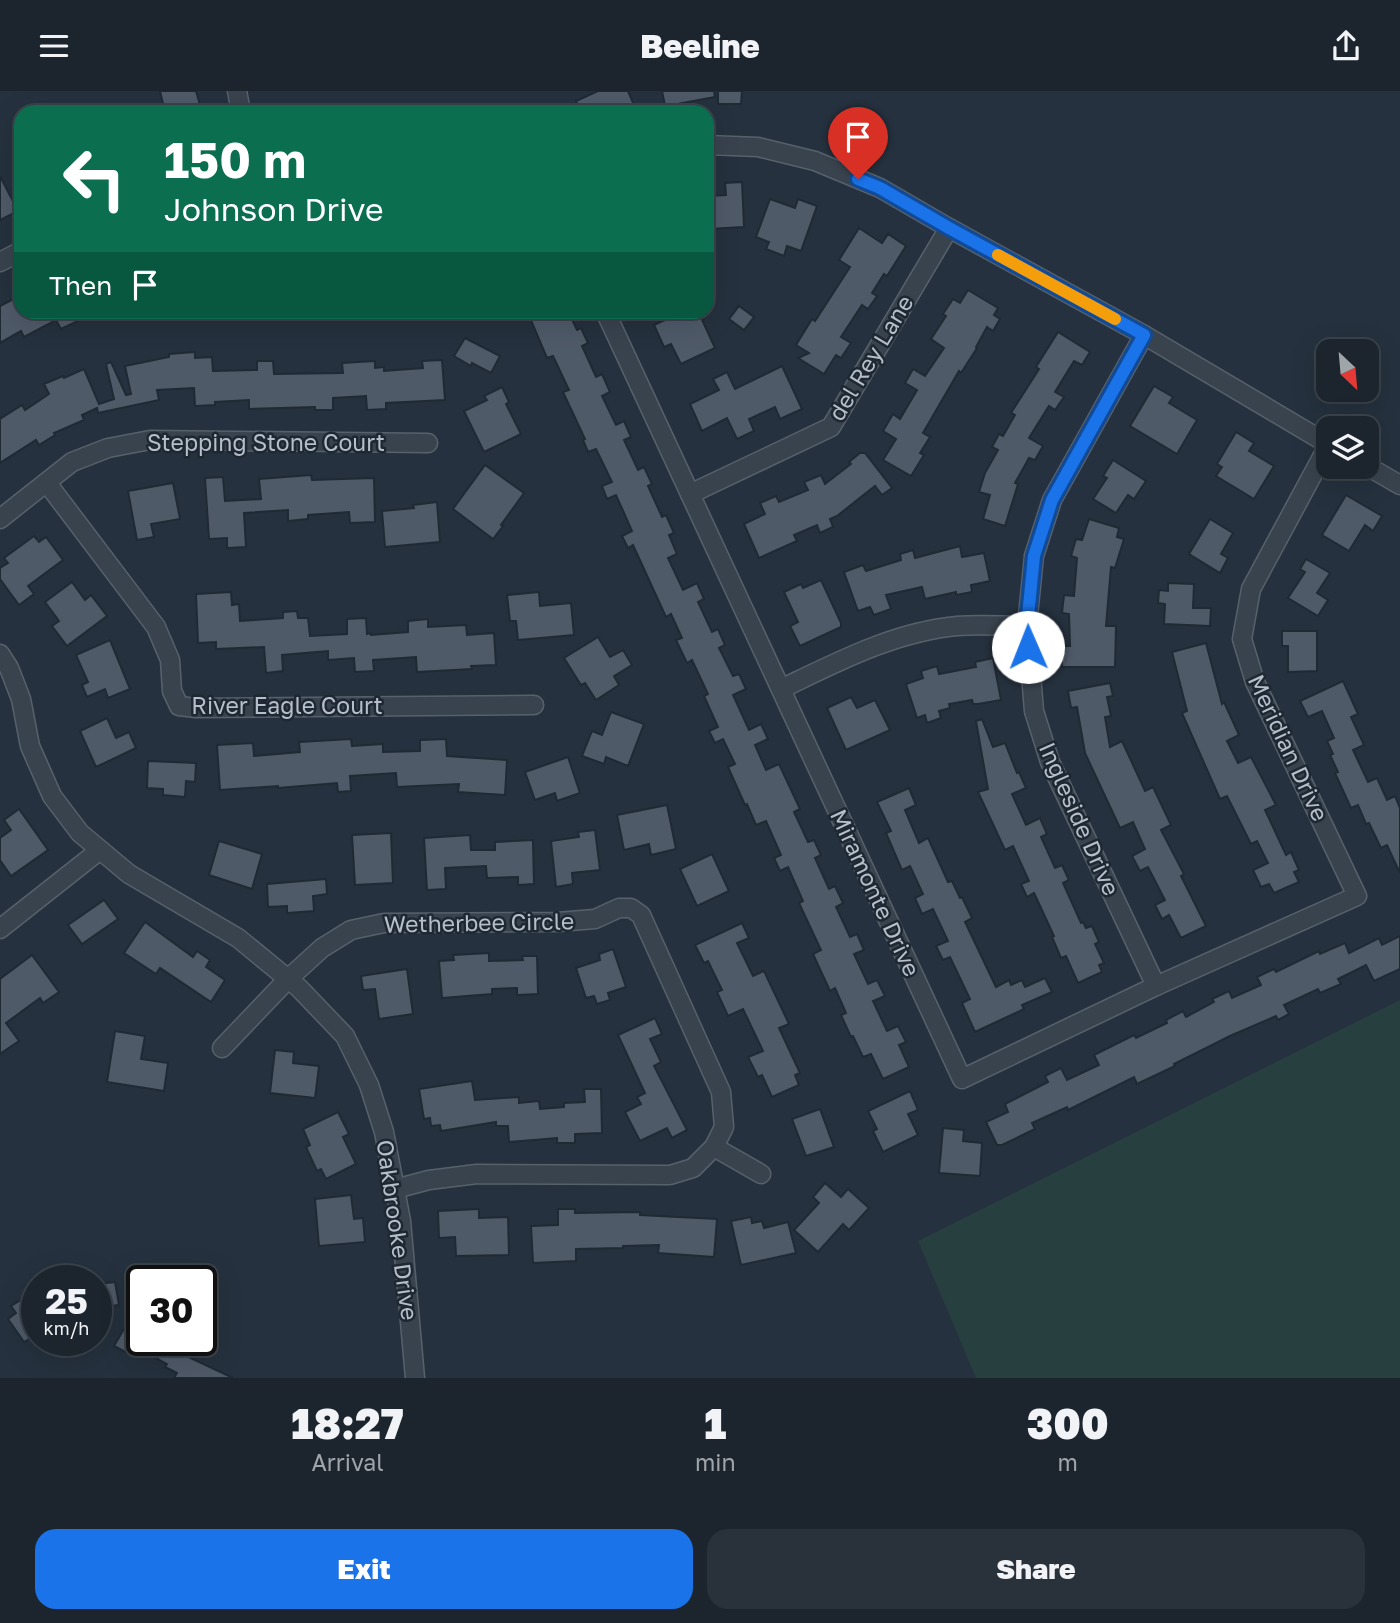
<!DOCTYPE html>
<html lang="en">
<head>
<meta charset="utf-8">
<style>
	:root { --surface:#1c252e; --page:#29313a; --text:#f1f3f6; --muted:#a0a5aa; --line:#3a424a; --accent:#1a73e8 }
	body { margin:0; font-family:"Golos Text",sans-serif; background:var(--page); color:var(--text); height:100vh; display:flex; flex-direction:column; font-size:26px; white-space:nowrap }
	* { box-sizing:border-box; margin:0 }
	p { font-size:23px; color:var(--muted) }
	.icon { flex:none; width:38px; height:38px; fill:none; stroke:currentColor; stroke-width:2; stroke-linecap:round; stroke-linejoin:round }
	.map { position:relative; height:1287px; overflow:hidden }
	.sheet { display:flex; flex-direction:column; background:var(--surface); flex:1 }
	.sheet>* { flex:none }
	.top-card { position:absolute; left:14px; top:14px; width:700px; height:214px; border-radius:21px; box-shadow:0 7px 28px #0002,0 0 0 2px var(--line); background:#0b6e4f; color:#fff; overflow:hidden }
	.needle { width:46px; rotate:154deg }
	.tools { position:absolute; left:1316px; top:248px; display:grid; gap:14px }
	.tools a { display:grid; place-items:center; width:63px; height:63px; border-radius:14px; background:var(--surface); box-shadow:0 7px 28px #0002,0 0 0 2px var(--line); font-size:35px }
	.speed { position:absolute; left:21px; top:1174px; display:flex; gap:14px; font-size:35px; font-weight:700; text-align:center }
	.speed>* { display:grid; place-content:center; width:91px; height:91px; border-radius:50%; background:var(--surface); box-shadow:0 7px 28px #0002,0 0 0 2px var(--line); line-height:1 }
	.speed small { font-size:18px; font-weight:400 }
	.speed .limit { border:4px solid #111; border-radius:10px; background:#fff; color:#111 }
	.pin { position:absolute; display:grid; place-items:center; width:60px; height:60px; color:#fff; margin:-72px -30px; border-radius:50% 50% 50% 0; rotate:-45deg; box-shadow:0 0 7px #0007 }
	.pin .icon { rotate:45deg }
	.me { position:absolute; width:77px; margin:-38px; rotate:359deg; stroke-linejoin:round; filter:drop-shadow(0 0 5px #0008) }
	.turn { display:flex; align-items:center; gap:24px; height:147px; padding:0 35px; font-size:32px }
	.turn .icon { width:91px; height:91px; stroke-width:2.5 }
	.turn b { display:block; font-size:49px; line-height:60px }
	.then { display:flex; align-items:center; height:66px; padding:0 35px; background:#0003; gap:14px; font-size:26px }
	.eta { display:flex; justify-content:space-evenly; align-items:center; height:119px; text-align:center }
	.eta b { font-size:42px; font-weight:800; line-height:49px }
	.cta { display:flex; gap:14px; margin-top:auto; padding:14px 35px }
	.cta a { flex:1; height:80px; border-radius:21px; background:var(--accent); color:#fff; font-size:28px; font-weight:800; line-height:80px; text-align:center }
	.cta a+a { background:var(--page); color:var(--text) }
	header { display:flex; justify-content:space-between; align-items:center; height:91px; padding:0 35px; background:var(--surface); font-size:32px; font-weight:800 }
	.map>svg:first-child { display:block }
</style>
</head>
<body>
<header><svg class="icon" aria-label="menu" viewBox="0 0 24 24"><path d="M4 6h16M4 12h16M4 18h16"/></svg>Beeline<svg class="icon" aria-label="share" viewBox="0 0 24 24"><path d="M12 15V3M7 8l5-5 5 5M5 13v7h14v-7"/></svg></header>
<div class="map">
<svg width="1400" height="1287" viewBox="0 0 1400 1287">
	<rect width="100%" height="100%" fill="#25313e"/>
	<polygon fill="#283f40" points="1400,909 1400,1287 976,1287 918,1150"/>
	<g fill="#4f5a69" stroke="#202a35" stroke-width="2">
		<polygon points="160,0 196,0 202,21 165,21"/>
		<polygon points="598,0 628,0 634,14 628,17 630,21 581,21 576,10"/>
		<polygon points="662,0 714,0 715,6 677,13 678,17 666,20"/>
		<polygon points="718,0 742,0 741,13 718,13"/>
		<polygon points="0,85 18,120 0,129"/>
		<polygon points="742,91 744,136 708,138 707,105 726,104 725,92"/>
		<polygon points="770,108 795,117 798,108 817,115 801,160 787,155 784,165 766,158 769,151 756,146"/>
		<polygon points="859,137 882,152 888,143 906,155 887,185 884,183 872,202 877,205 868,218 862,214 841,246 851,252 841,267 836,264 824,283 798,267 809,262 796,254 812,228 815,230 850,176 839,169"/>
		<polygon points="968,199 998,217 994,224 1000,228 993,240 987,236 976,256 977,257 961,282 959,280 923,342 930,346 920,362 924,364 911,385 883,369 896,348 883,340 893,323 900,328 917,299 905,292 913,278 925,285 944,257 931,248 946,225 943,223 953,208 960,212"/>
		<polygon points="21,204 21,220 99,220 61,238 56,229 24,246 21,240 0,252 0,215"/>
		<polygon points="739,215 754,226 744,239 729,228"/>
		<polygon points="527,220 568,220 577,239 581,237 588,252 582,255 596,286 602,283 610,301 602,305 616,334 624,330 631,346 624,349 638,379 644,376 652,393 648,395 662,426 666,424 674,442 669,444 677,463 668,467 683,499 697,492 704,508 698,511 712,541 718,538 725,554 719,557 733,585 739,583 746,598 733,604 749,639 761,633 768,648 755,654 766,679 779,673 800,718 794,721 808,751 814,749 821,764 815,767 829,798 835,795 843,812 836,816 850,846 857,843 864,859 854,863 868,893 877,889 885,905 873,910 887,940 898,935 906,951 899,954 909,976 883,988 871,963 863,966 853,945 851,946 841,924 846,922 835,897 830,900 813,863 821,859 799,812 803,810 788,776 780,780 774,767 781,764 766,730 756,734 747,713 745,714 728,676 735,673 723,648 715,652 709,640 718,636 704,605 708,603 692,569 687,572 676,549 682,547 671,523 666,526 633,454 628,457 622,445 632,440 616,404 607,408 602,395 612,391 596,358 588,361 583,349 585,348 563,301 569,299 553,265 547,267"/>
		<polygon points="684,220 698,220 715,257 681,273 671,253 664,256 654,234"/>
		<polygon points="1058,241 1090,261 1082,274 1074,270 1055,301 1064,306 1055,319 1049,315 1029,347 1043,355 1035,369 1029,367 1015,392 1018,393 1005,435 983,428 990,404 979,401 985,382 998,359 992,356 999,343 1003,345 1015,324 1011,322 1039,278 1036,276"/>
		<polygon points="465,247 500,265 491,282 472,272 471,275 454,265"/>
		<polygon points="195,261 195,267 212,266 213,280 257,279 257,270 273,270 274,283 343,282 342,272 375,270 375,277 384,276 384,280 423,277 422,270 442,269 445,309 386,312 386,318 367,319 366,305 333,307 333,319 315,319 315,316 249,318 249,309 215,311 215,314 195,315 194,297 157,299 159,309 98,322 97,317 82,324 84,329 54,342 55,344 39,354 36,349 0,372 0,328 22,314 25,319 49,303 44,293 63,285 64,287 84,278 99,313 114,308 106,273 111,271 126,304 131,303 125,275 169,266 169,263"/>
		<polygon points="782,275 802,318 780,328 775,316 749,328 754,340 737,348 727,327 702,340 690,313 719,299 713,288 727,281 735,298"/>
		<polygon points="1154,295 1173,306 1169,312 1197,329 1177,363 1130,335"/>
		<polygon points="502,296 509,311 506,313 521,343 484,361 464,320 487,309 484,305"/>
		<polygon points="1236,341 1254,352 1249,360 1274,375 1254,408 1216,385 1222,376 1217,373"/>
		<polygon points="860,362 865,362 892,397 882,404 875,395 837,425 830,428 833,436 820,442 817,434 794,444 797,450 759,467 744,433 765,423 760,412 776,405 779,411 808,399 804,391 821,384 825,393 851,373 849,371"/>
		<polygon points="1113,369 1146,390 1134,408 1128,404 1116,422 1093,408 1107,387 1103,385"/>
		<polygon points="485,374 524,402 501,434 503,435 493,448 453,418"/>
		<polygon points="311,384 312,389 374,387 375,431 350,432 349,421 308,424 308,428 288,430 288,419 244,422 246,456 227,457 227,447 209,448 205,387 223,386 225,410 261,408 259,388"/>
		<polygon points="173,392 180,428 151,433 154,446 137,449 128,400"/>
		<polygon points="1346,404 1382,425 1373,440 1365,434 1349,460 1322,444"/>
		<polygon points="437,411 440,451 385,456 382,420 414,417 413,414"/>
		<polygon points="1089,428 1119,437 1117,446 1124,448 1115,477 1111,476 1106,535 1116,535 1115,576 1062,576 1062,555 1070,555 1069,523 1062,522 1064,504 1074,505 1077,467 1071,465 1076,448 1082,449"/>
		<polygon points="1210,428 1233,442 1221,463 1228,467 1220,482 1189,463"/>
		<polygon points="34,445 39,451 46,446 63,469 28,495 34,503 19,514 0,488 0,477 8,472 4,467"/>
		<polygon points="960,455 962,466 984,462 990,490 971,494 972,501 956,504 956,501 925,508 922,496 886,504 891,518 874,524 870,516 858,520 844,481 863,474 866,480 901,469 900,463 913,459 915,467"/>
		<polygon points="1306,468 1330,482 1317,502 1328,509 1318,525 1288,507 1305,481 1300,478"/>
		<polygon points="821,489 841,532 841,536 800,555 790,535 798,531 784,501 801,493 803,497"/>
		<polygon points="72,491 85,509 91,504 107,525 67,555 52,535 59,530 45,511"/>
		<polygon points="1168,492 1194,493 1193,517 1211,517 1210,535 1164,533 1165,513 1158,512 1159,499 1168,500"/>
		<polygon points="231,501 232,514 239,513 240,530 283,527 283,521 297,520 298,527 308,527 310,545 347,543 347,528 366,527 367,543 371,542 371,544 408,541 408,530 428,528 428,536 466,534 467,544 494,542 496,574 471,575 472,578 417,581 416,566 373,569 374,580 355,581 354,567 328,569 328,560 282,564 283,580 266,582 264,556 216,558 216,551 198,552 196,503"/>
		<polygon points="539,501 540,515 571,512 574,544 518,549 516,530 510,530 507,504"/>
		<polygon points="1282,540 1317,540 1317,580 1288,581 1288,555 1282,555"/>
		<polygon points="598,546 610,566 623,559 632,574 614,585 619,594 596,609 585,592 581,594 564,567"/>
		<polygon points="110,549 130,598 108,607 105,598 87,606 82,594 88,591 76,564"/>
		<polygon points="1206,552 1222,613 1224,611 1239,644 1227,650 1238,672 1251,666 1276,714 1265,719 1286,764 1291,761 1299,779 1294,781 1299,791 1274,802 1269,793 1261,796 1253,779 1268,772 1257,750 1251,753 1227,705 1220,708 1182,622 1187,620 1172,561"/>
		<polygon points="993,567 1001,609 978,613 973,613 972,609 949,613 950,617 939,620 941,627 927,632 925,624 917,627 906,593 923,587 921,580 937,575 939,583 976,576 975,571"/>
		<polygon points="1343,590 1358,623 1351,626 1364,654 1353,659 1368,691 1377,687 1387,709 1395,705 1400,717 1400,782 1387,754 1381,757 1369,732 1366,733 1358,714 1351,717 1335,682 1338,681 1330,664 1333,663 1327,650 1334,647 1322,620 1308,626 1300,610"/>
		<polygon points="1110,592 1113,605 1107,606 1111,625 1105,626 1110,656 1122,650 1145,700 1153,696 1171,734 1161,739 1184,783 1181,785 1206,835 1181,847 1169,824 1162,828 1155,814 1165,809 1148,776 1140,780 1132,765 1145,758 1133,731 1120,737 1085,662 1077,616 1071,617 1068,600"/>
		<polygon points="851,606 857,617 875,609 890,639 846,659 827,617"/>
		<polygon points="611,621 644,633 628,675 606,666 604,673 582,665 592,640 602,644"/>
		<polygon points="107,627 116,647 129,641 136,657 96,676 80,640"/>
		<polygon points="982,628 993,656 1005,652 1017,682 1019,681 1026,697 1012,703 1026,734 1040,727 1047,743 1041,746 1055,777 1062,774 1069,789 1063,792 1081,832 1083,831 1086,837 1092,835 1099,851 1095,853 1104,872 1099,874 1102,881 1078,892 1066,865 1061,867 1052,846 1054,845 1034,802 1027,806 1021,793 1029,790 1013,755 1005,759 978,701 988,698 976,630"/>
		<polygon points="351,648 352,655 383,653 383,661 420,660 420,649 446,648 447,665 507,669 505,704 458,701 459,693 397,696 396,682 350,685 351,700 338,701 337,692 278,697 278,695 220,699 217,654 253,652 254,665 300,661 299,651"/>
		<polygon points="568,666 580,702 557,710 555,702 535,709 525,681"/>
		<polygon points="148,670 196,672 195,691 186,690 185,706 163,704 163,698 147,697"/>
		<polygon points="909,697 916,714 905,719 919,752 928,747 948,791 952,790 960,807 962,806 972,827 965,831 996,896 1009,889 1011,894 1022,889 1025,896 1045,887 1052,901 1022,914 1024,918 975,941 962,912 970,908 950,866 943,869 936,855 948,850 933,818 922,823 915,807 923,803 910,775 902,779 886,742 891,740 877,711"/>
		<polygon points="667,714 676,758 651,764 649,753 624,759 617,724"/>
		<polygon points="19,718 48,759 11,785 0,769 0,747 11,739 4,729"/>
		<polygon points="595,739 600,779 572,782 573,793 556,796 551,750 579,746 578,741"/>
		<polygon points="391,742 393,792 355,794 352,744"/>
		<polygon points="470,744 471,759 495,759 495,751 533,749 534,793 518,794 518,786 487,787 486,775 445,777 446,798 427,799 424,747"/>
		<polygon points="219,750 262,763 252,798 209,784"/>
		<polygon points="712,763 729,800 697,815 680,778"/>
		<polygon points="326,788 327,803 313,805 314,820 287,822 287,815 268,816 267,793"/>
		<polygon points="104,809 118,828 82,853 68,834"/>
		<polygon points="145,831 193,866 197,860 210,869 206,876 225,889 211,911 160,877 156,883 124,862"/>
		<polygon points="742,832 749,847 737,852 753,885 764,880 789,933 779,937 800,982 795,984 799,994 772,1006 762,984 758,986 748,966 763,960 743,918 728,925 717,901 722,899 708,870 704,872 695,854"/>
		<polygon points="1400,845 1400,878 1374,890 1366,874 1338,888 1341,893 1320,902 1318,898 1284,914 1289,923 1278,929 1276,925 1230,945 1174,973 1175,975 1137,993 1134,986 1068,1019 1067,1016 1032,1032 1035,1038 1002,1054 997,1054 986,1031 1008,1021 1005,1013 1048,991 1045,985 1061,977 1067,989 1099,974 1094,964 1134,944 1136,947 1167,932 1166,929 1183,920 1186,926 1214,911 1212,908 1229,900 1232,907 1261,894 1257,886 1274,878 1276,881 1319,860 1320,863 1345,852 1349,862 1379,847 1382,854"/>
		<polygon points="613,858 626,896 608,902 610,909 597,913 594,905 586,907 576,877 600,869 599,863"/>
		<polygon points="489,862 489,870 523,869 522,865 537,865 538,903 517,904 517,897 492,898 492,903 442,907 439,870 454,869 453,864"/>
		<polygon points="32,864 59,901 43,912 40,907 6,932 19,950 0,963 0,888"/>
		<polygon points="407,878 413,923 379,928 375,898 363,899 361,885"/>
		<polygon points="655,927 662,943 650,948 661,971 654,975 687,1039 672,1047 667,1037 640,1050 625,1021 641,1013 637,1006 645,1002 618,944"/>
		<polygon points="115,940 145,945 141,968 168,972 164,1000 107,991"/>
		<polygon points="275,959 294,961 293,972 319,975 315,1007 270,1002"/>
		<polygon points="472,990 475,1009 519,1006 519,1012 539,1010 540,1018 564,1016 564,1012 585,1011 584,998 601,998 602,1042 575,1043 575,1052 557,1052 557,1047 509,1051 508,1035 496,1035 496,1031 441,1040 440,1034 431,1035 430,1027 424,1028 419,998"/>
		<polygon points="910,1000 918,1019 908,1023 918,1044 883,1061 873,1040 877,1038 868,1020"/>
		<polygon points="820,1018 834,1056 806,1065 792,1028"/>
		<polygon points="338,1021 349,1043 343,1046 356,1073 326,1088 321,1078 317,1080 306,1056 310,1054 303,1038"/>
		<polygon points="943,1037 964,1039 963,1050 982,1052 980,1085 939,1082"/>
		<polygon points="825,1092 841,1106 848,1098 869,1117 849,1139 843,1133 818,1161 794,1139 819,1112 813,1106"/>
		<polygon points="351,1104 354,1128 363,1127 365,1151 319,1155 315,1108"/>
		<polygon points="479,1118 479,1127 508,1126 509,1164 456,1165 455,1146 439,1147 438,1120"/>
		<polygon points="558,1118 575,1118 575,1122 640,1121 640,1124 717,1128 714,1166 658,1162 659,1154 623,1155 623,1157 576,1158 576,1170 533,1172 531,1135 558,1134"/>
		<polygon points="751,1126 752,1132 762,1130 764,1137 788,1131 796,1162 741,1174 731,1130"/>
		<polygon points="115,1191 119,1214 101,1216 98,1193"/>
		<polygon points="37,1199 37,1243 24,1251 8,1228 16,1222 11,1215"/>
		<polygon points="142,1207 142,1250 166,1250 163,1254 233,1287 174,1287 177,1282 165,1276 167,1273 136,1256 131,1264 114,1255"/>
	</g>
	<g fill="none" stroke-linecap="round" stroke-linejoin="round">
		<defs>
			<g id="minor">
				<polyline points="237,0 241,21"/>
				<polyline points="707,54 758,56 815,70 880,97 949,137 1144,244 1328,353"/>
				<polyline points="0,171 21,160"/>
				<polyline points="605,220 962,988 1156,895 1357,805 1255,591 1242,548 1251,498 1328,355"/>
				<polyline points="1144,244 1052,409 1034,465 1027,535 1034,620 1050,671 1156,895"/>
				<polyline points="1367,375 1400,394"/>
				<polyline points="47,392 156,536 170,569 172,600 179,615 196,617 534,614"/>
				<polyline points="690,403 831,336 949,137"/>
				<polyline points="0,428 72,371 108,357 150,349 428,352"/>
				<polyline points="0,563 9,577 21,608 30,655 52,705 80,742 129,783 238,847 299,897 345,945 369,994 384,1041 401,1130 415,1287"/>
				<path d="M781,598c56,-27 113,-57 176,-63 22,-2 47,0 70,0"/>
				<polyline points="0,838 100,759"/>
				<polyline points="222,957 288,888 322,857 351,839 384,832 557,831 595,828 619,817 631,817 641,824 721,1001 724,1036 714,1056 693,1077 670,1084 477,1083 429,1089 395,1098"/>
				<polyline points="714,1056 761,1083"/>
			</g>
		</defs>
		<use href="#minor" stroke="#57616c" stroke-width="21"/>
		<use href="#minor" stroke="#39434e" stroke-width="18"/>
	</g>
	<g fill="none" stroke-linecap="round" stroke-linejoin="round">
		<defs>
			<polyline id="route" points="858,88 880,97 949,137 1144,244 1052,409 1034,465 1027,535 1028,556"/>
		</defs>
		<use href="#route" stroke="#114b97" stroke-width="18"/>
		<use href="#route" stroke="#1a73e8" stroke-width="12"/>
		<polyline stroke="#f59e0b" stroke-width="12" points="998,164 1115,228"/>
	</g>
	<g text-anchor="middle" stroke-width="5" stroke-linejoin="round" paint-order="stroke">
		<g font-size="23" fill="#b5bec9" stroke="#1e2833">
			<text transform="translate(871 267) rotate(-59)" y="8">del Rey Lane</text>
			<text x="266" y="360">Stepping Stone Court</text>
			<text x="287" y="623">River Eagle Court</text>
			<text transform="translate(1288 657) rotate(65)" y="8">Meridian Drive</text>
			<text transform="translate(1079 728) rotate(66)" y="8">Ingleside Drive</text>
			<text transform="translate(875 802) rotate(65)" y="8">Miramonte Drive</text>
			<text transform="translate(479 832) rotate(-1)" y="8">Wetherbee Circle</text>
			<text transform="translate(397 1139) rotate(82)" y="8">Oakbrooke Drive</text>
		</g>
	</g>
</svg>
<div class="tools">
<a><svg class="needle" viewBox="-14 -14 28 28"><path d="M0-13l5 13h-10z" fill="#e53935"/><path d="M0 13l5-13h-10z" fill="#a0a5aa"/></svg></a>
<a><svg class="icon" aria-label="layers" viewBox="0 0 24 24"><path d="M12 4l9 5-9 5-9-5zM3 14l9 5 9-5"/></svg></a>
</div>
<div class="speed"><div>25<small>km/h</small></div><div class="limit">30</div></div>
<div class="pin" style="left:858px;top:88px;background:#d93025"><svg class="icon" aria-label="arrive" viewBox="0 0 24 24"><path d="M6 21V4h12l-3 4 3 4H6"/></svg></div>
<svg class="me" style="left:1028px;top:556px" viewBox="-20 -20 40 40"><circle r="19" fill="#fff"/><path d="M0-13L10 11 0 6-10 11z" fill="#1a73e8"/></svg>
<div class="top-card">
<div class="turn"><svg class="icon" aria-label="left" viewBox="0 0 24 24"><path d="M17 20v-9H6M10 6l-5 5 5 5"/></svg><div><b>150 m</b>Johnson Drive</div></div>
<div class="then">Then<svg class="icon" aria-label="arrive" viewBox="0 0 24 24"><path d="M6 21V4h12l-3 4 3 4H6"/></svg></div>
</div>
</div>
<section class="sheet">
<div class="eta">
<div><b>18:27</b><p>Arrival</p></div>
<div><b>1</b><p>min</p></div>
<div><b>300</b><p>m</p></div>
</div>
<div class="cta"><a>Exit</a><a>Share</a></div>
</section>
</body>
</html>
